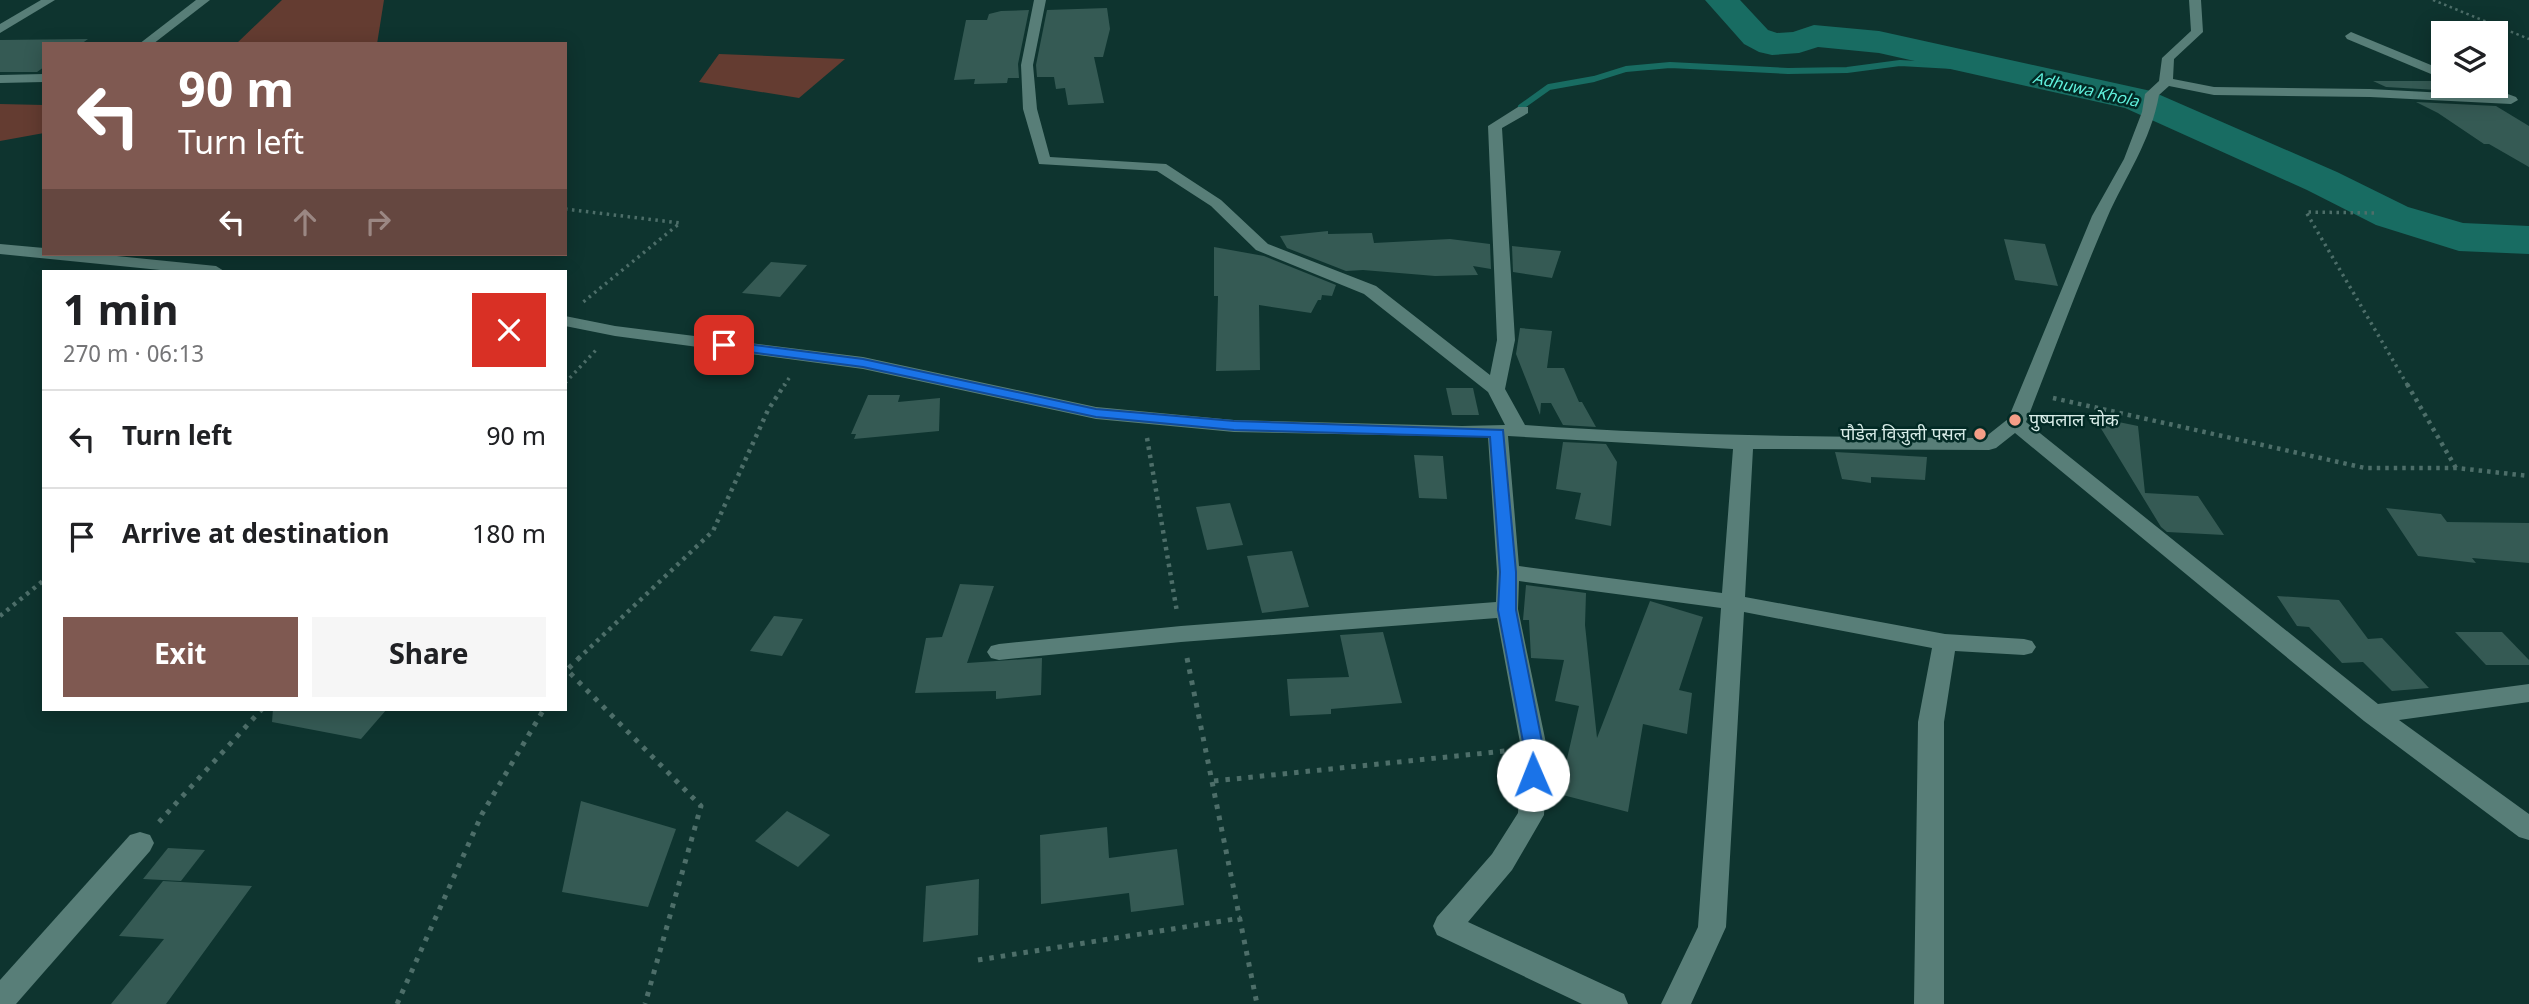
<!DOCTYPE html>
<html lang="en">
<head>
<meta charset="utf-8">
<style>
	:root { --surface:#fff; --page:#f6f6f6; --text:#202124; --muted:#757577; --line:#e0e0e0; --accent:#7f5951 }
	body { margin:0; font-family:Georgia,"Noto Sans Devanagari",serif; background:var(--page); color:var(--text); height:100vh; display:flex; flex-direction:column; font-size:26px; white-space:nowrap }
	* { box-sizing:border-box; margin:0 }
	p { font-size:23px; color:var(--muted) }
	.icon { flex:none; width:38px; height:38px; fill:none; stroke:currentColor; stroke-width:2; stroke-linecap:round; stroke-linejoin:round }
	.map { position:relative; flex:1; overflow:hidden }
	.sheet { position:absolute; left:42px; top:270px; width:525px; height:441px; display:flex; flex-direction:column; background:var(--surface); border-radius:0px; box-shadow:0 4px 18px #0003 }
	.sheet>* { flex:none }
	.top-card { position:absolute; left:42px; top:42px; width:525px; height:214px; border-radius:0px; box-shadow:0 4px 18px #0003; background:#7f5951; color:#fff; overflow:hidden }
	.buttons { position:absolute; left:2431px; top:21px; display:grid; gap:14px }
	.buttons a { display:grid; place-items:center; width:77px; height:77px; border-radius:0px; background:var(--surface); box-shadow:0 4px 18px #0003; font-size:35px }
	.pin { position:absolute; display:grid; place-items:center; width:60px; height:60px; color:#fff; margin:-30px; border-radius:14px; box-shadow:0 4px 10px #0006 }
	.me { position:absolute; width:77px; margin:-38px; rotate:359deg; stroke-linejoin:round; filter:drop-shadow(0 0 5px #0008) }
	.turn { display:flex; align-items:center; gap:24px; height:147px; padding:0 21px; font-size:32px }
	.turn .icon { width:91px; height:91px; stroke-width:2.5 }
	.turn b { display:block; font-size:49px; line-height:60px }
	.lanes { display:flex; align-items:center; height:66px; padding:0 21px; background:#0003; justify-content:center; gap:35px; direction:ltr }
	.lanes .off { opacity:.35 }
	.round { display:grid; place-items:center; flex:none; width:74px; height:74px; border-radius:0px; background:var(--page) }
	.headline { display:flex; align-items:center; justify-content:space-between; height:119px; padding:0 21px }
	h1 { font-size:42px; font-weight:700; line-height:52px }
	.cta { display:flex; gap:14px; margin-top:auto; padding:14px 21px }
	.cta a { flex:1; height:80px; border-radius:0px; background:var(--accent); color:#fff; font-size:28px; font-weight:700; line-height:80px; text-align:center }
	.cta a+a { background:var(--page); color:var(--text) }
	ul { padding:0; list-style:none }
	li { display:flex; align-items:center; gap:21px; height:98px; padding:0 21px; border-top:2px solid var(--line) }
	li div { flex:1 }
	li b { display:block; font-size:26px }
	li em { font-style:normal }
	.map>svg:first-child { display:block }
</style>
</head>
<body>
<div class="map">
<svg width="2529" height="1004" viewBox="0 0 2529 1004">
	<rect width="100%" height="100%" fill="#0e342f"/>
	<g fill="#643c31">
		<polygon points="282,0 384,0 377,44 236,44"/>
		<polygon points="719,54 845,59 799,98 699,82"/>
		<polygon points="0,104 44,105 44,133 0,141"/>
	</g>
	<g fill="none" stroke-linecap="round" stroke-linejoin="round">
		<polyline stroke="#186c62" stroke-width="6" points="1521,107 1549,87 1594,79 1626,69 1670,65 1788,71 1847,70 1900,63 1953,66 2019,78 2056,81"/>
		<polygon fill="#186c62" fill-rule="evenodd" points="1705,0 1740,0 1768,30 1777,33 1793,32 1814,25 1879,31 2151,91 2337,172 2408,207 2463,223 2529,226 2529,254 2459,251 2376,225 2307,190 2125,108 1879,53 1818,47 1799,53 1772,55 1759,52 1744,44"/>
	</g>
	<g fill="#355a54">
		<polygon points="1107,8 1110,29 1103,57 1094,57 1104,103 1068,105 1065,88 1056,89 1054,77 1037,77 1036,65 1047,10"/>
		<polygon points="1029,10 1018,64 1019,78 1008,78 1007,83 974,84 975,79 954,80 966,20 987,20 989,14 1001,11"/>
		<polygon points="88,39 81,44 44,44 44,67 37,72 0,72 0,40"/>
		<polygon points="2373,81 2442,81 2443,86 2463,86 2472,92 2386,87"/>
		<polygon points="2416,102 2496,106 2529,126 2529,167 2489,144 2484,144 2438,113"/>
		<polygon points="1328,231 1328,234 1372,233 1374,243 1450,239 1490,244 1491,269 1473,266 1478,275 1435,276 1363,270 1346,271 1287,248 1280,236"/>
		<polygon points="2004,239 2045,244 2058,286 2015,280"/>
		<polygon points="1512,246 1561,251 1552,278 1513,272"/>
		<polygon points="1214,247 1264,256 1336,285 1332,296 1322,295 1321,300 1318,300 1311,313 1259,305 1260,370 1216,371 1218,296 1214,296"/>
		<polygon points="771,262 807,265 780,297 742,293"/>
		<polygon points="1520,328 1552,331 1547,368 1564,368 1579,402 1582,402 1596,427 1563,425 1551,403 1541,403 1540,415 1516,354"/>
		<polygon points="1446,388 1473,388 1479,415 1452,415"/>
		<polygon points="868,395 900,395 898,402 940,398 939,431 854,439 856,434 851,434"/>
		<polygon points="2094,417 2138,426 2145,493 2198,496 2224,535 2167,532 2161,527"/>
		<polygon points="1563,442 1606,444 1617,462 1611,526 1575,519 1581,493 1556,489"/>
		<polygon points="1835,452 1927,457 1925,480 1871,477 1871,483 1842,479"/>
		<polygon points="1414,455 1443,456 1447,499 1419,498"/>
		<polygon points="1230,503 1243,545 1207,550 1196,507"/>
		<polygon points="2386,508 2441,514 2447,522 2529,523 2529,563 2472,558 2476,563 2418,556"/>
		<polygon points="1292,551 1309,607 1262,613 1247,556"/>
		<polygon points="960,584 994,586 967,663 1042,658 1041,695 996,699 996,691 915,693 926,638 942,637"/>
		<polygon points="1526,585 1586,593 1585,625 1597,738 1650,601 1703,617 1679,690 1692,693 1687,734 1643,724 1628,812 1559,794 1579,706 1555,701 1564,660 1531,658 1529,620 1523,620"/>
		<polygon points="2277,596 2339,600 2368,639 2382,638 2429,688 2392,691 2363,662 2342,663 2309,627 2297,626"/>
		<polygon points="774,616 803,619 782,656 750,651"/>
		<polygon points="1383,632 1402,703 1331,709 1331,714 1290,716 1287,679 1349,677 1340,635"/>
		<polygon points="2455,632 2502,632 2529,660 2529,665 2486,665"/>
		<polygon points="273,709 387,709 361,739 272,722"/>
		<polygon points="581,801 676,829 648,907 562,892"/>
		<polygon points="787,811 830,835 798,867 755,841"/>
		<polygon points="1107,827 1109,858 1177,849 1184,905 1131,912 1129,893 1041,904 1040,835"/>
		<polygon points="168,848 205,850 181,881 143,879"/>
		<polygon points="979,879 978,935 923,942 926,886"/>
		<polygon points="163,881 252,886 166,1004 111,1004 164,939 119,936"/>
	</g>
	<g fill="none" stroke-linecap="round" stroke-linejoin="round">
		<polyline stroke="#4d6e69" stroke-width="2.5" stroke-dasharray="2.5 3.5" stroke-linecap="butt" points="2433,0 2529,39"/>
		<g stroke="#4d6e69" stroke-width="3.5" stroke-dasharray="2.5 4.5" stroke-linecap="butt">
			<polyline points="565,209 680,223 582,303"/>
			<polyline points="2374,213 2306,212 2408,386"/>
			<polyline points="565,383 597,349"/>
			<polyline points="784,386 791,375"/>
		</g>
		<g stroke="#4d6e69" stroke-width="4.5" stroke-dasharray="3.5 5" stroke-linecap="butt">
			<polyline points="2407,384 2456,468"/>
			<polyline points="2053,398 2365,468 2457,468 2529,476"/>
			<polyline points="1147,438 1177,612"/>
			<polyline points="0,616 44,580"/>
			<polyline points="578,659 713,531 768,410 785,384"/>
		</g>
		<g stroke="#4d6e69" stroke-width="5" stroke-dasharray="4.5 7" stroke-linecap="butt">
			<polyline points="580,657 567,670 701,806 645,1004"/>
			<polyline points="1187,658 1257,1004"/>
			<polyline points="1214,781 1505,751"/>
			<polyline points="159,822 262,709"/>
			<polyline points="978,960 1241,918"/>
			<polyline points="397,1004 482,814 544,709"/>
		</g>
		<g fill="#587e78" fill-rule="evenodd">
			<polygon points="41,0 55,0 0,33 0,24"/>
			<polygon points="196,0 210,0 153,44 139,44"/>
			<path d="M1034,0h12l-13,65 4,44 13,48 116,7 55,36 47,44 108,42 114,89 7,-35 -9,-214 30,-19h10v6l-26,15 13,212 -10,49 20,36c153,11 306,12 459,13l24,-19 84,-203 32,-57 18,-47 3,-18 14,-13 3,-23 29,-27 -2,-31h12l2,32 -29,27 -1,20 41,8 156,2 114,6 -17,-9h19l30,11 2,3 -7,4 -141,-7 -156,-2 -45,-9 -10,9c-8,46 -34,82 -52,123 -29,67 -54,136 -81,204l352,282 151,-20v18l-130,18 130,94v26l-10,-3 -155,-116 -349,-288 -19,15 -7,2 -236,-1 -8,148 200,37 79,5 8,2 4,6 -4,6 -8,2 -69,-4 -11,71v282h-30l4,-282 14,-74 -188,-36 -18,315 -35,77h-30l37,-77 23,-319 -202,-27 -1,28 29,139 -3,67 -32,55 -44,52 156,72 4,10h-46l-145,-69 -4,-9 4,-9 55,-63 26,-41 3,-65 -24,-130 -316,24 -182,18 -8,-2 -4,-6 4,-6 8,-2 182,-18 315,-24 1,-30 -9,-135 -254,-5 -138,-13 -233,-50 -248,-33 -50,-10v-10l50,10 248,31 233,50 138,13 228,6 43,-1 -17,-33 -124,-98 -108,-44 -45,-44 -54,-35 -118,-7 -16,-55 -2,-44zM1508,436l225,13 -11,144 -203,-27z"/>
			<polygon points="2351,32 2443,70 2443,79 2347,39 2345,36"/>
			<polygon points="44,74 44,82 0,83 0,75"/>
			<polygon points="0,244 44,248 44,254 97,254 216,266 224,271 170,271 0,254"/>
			<polygon points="140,832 150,835 154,843 150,851 16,1004 0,1004 0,980 130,835"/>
		</g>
	</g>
	<polygon fill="#1a73e8" stroke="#114b97" stroke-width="2" points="724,341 863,359 1096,409 1234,421 1503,430 1516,572 1516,610 1543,747 1543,775 1540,780 1533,782 1526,780 1523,775 1524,747 1498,610 1500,572 1490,437 1234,430 1096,417 863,367 719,348 719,342"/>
	<g fill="#f49e87" stroke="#022a25" stroke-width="2.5">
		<circle cx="2015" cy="420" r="7"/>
		<circle cx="1980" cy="434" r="7"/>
	</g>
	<g text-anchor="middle" stroke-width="5" stroke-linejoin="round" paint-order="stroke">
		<g font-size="16" font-style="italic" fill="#60f2de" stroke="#022a25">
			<text transform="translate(2086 89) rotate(13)" y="6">Adhuwa Khola</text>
		</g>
		<g font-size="18" fill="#d8ece8" stroke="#022a25" text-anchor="start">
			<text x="2029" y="426">पुष्पलाल चोक</text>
			<text x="1966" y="440" text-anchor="end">पौडेल विजुली पसल</text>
		</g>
	</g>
</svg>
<div class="buttons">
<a><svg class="icon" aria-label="layers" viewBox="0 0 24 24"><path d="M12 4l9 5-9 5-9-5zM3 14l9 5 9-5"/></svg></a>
</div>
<div class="pin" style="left:724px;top:345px;background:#d93025"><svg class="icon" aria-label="arrive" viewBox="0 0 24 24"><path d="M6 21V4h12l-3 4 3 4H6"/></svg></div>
<svg class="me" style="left:1533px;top:775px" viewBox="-20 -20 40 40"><circle r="19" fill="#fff"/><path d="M0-13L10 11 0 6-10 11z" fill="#1a73e8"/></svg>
<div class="top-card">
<div class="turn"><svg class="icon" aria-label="left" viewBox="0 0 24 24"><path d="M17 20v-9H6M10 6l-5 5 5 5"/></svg><div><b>90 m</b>Turn left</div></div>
<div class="lanes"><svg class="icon" aria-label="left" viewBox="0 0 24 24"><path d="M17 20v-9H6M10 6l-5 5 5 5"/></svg><svg class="icon off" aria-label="ahead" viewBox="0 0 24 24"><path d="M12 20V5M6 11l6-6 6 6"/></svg><svg class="icon off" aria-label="right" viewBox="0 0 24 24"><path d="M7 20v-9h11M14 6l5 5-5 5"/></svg></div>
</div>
<section class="sheet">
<div class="headline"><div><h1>1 min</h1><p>270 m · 06:13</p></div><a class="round" style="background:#d93025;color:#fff"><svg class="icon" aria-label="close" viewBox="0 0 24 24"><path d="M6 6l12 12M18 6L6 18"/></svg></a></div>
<ul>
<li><svg class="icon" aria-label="left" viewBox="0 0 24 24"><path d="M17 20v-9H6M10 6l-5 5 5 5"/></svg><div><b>Turn left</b></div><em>90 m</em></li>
<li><svg class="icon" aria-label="arrive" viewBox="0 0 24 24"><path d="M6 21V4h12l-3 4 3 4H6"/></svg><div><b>Arrive at destination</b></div><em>180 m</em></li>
</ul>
<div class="cta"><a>Exit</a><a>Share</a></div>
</section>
</div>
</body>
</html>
